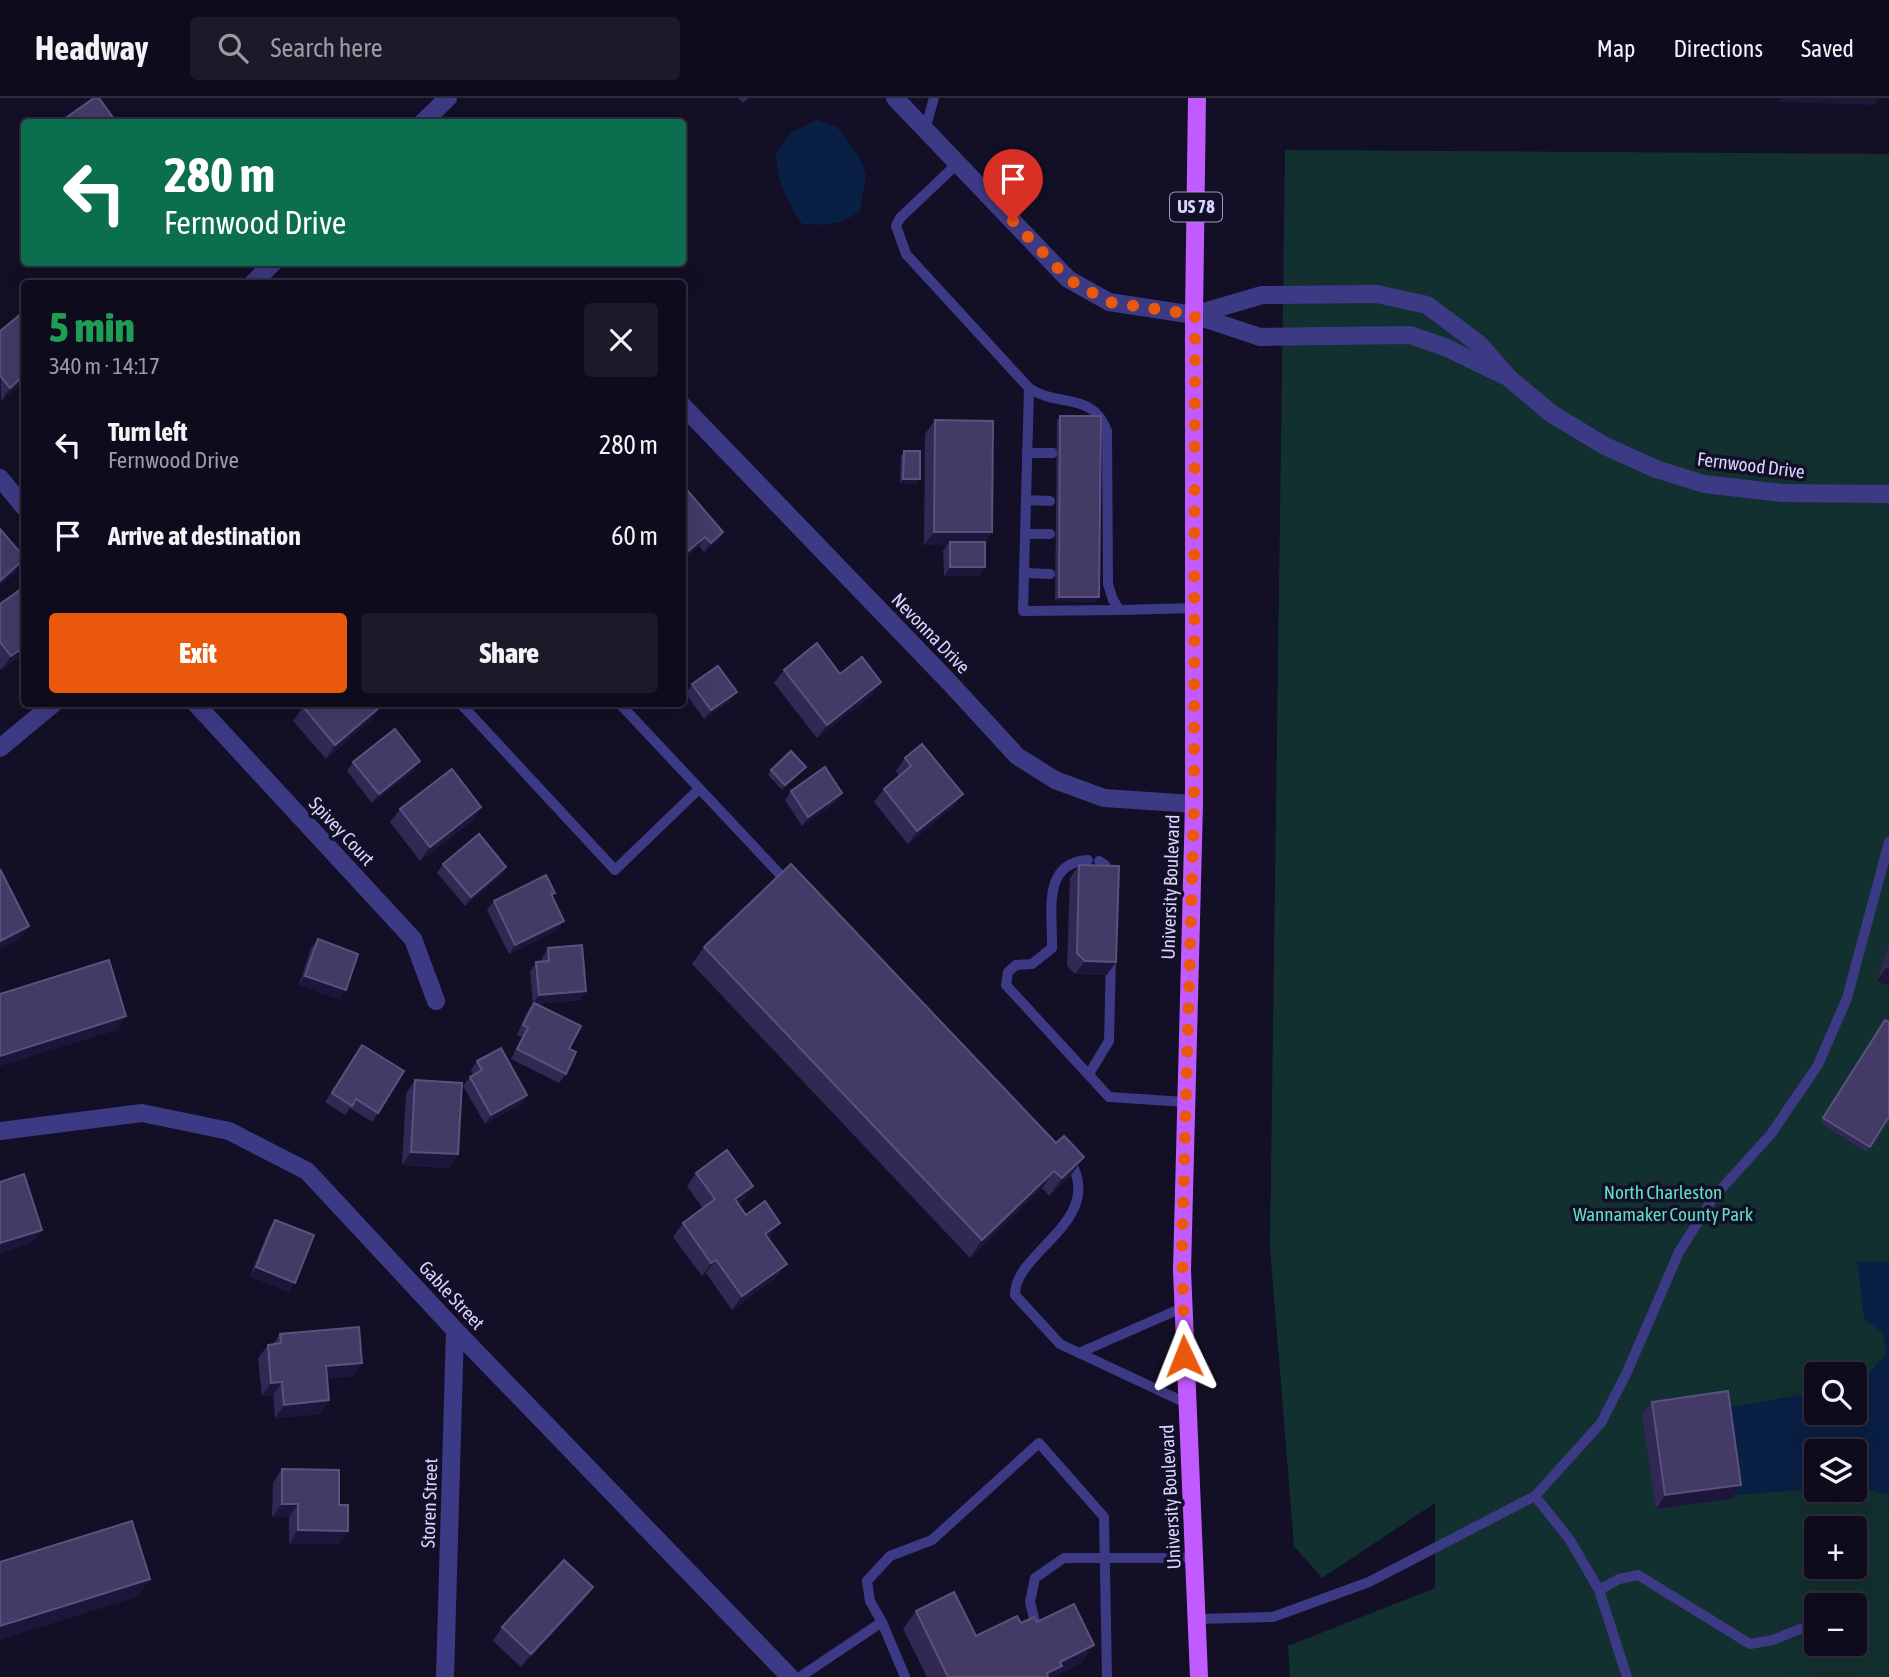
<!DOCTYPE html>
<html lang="en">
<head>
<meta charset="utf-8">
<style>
	:root { --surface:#0e0b1c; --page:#1c1929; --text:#f1f3f6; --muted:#9b9ba3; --line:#2e2b3b; --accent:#ea580c }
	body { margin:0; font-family:"Asap Condensed",sans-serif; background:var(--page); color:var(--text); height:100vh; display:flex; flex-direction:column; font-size:26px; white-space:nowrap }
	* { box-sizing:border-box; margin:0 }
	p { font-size:23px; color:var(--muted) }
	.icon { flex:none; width:38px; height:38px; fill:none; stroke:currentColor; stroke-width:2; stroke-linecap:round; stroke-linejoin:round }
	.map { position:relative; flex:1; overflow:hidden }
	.drawer { position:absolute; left:21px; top:182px; width:665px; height:427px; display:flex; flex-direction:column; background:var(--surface); border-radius:7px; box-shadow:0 7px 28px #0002,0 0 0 2px var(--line) }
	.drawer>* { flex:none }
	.top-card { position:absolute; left:21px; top:21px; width:665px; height:147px; border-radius:7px; box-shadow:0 7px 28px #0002,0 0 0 2px var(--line); background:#0b6e4f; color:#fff; overflow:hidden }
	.tools { position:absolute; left:1804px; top:1264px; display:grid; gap:14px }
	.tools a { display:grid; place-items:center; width:63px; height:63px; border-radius:7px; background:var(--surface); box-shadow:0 7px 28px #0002,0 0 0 2px var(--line); font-size:35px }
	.pin { position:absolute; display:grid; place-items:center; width:60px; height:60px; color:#fff; margin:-72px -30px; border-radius:50% 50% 50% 0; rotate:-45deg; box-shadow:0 0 7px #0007 }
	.pin .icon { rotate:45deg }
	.me { position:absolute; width:77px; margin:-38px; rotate:358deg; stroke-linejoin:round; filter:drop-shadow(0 0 5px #0008) }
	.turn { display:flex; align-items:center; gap:24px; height:147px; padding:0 28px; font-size:32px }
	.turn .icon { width:91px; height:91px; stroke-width:2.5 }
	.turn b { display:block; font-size:49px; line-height:60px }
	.round { display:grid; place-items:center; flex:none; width:74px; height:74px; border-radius:7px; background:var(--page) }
	.head { display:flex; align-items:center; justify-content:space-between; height:119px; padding:0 28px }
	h1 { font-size:42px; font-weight:800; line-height:52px; color:#1e9e55 }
	.button { display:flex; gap:14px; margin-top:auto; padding:14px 28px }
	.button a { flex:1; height:80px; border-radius:7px; background:var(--accent); color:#fff; font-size:28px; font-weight:800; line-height:80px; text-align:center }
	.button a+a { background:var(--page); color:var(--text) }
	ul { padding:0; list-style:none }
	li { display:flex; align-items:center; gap:21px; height:91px; padding:0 28px }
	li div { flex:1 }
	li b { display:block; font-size:26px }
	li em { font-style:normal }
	header { display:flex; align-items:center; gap:42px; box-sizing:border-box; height:98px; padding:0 35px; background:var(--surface); border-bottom:2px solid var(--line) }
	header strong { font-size:33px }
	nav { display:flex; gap:38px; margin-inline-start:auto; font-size:24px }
	.search { width:490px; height:63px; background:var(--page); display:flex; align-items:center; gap:18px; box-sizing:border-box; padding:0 24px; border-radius:7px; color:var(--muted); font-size:26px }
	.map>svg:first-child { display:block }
</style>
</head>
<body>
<header>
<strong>Headway</strong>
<div class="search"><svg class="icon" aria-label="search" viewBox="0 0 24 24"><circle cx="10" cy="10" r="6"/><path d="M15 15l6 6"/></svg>Search here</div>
<nav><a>Map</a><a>Directions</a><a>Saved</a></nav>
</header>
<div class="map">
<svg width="1889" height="1579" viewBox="0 0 1889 1579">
	<rect width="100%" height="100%" fill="#130f26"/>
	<path fill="#12302f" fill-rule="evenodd" d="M1285,52l604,4v1523h-599l-2,-31 147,-58v-85l-113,75 -28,-32 -24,-299zM1816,1276h39v38h-39zM1816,1353h39v38h-39zM1816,1430h39v38h-39zM1816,1507h39v38h-39z"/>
	<g fill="#0a1f44">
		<path d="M817,22l20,7 23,31 6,17 -6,36c-20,14 -35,15 -58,13 -16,-27 -25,-40 -26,-72l16,-20z"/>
		<path d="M1857,1163l32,1v233l-34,-9v-35h-39v38l-80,6 -11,-87 91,-16v20h39v-33l19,-11 12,-15c-1,-18 -4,-24 -21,-32 -5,-19 -4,-40 -8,-60z"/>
	</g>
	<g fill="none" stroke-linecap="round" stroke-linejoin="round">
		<g stroke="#3d3a85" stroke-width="10">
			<polyline points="925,32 934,0"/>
			<path d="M958,65l-58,55 -4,8 10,28 123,134c29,20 64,3 78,43l1,153 5,16 7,10 74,-2"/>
			<polyline points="1029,290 1023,513 1120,512"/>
			<polyline points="1027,355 1053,355"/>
			<polyline points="1026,402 1050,403"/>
			<polyline points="1025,436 1050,436"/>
			<polyline points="1025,475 1050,476"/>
			<polyline points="461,606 615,772 699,691"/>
			<polyline points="620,606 788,785"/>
			<path d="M1088,762c-47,3 -35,53 -36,88l-20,16 -16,1 -8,7 -2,13 103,112 76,5"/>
			<polyline points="1099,763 1105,767 1112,780"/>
			<polyline points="1089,976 1109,943 1111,859"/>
			<path d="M1069,1061c39,62 -55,92 -54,136l45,49 126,59"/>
			<polyline points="1081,1254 1182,1210"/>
			<polyline points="1535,1398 1570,1442 1599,1492 1627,1579"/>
			<polyline points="1599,1492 1619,1481 1638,1477 1750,1546 1773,1542 1800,1531"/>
			<polyline points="1196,1521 1273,1519 1369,1484 1535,1398 1601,1325 1627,1274 1679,1154 1713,1100 1771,1036 1818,967 1847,900 1889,744"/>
			<polyline points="882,1524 905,1579"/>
			<polyline points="1037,1532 1030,1504 1035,1480 1064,1460 1193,1460"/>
			<polyline points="800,1579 882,1524 870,1503 867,1483 890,1458 932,1442 1039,1345 1104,1419 1107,1579"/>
		</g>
		<g stroke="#3d3a85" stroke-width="18">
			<polyline points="895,0 1068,181 1109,204 1194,217 1260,239 1410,237 1445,249 1503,277"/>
			<polyline points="423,24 448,0"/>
			<polyline points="252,186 274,164"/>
			<polyline points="1194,217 1262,197 1377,196 1427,207 1479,246 1510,281 1552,316 1605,348 1656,371 1704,386 1782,395 1889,396"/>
			<polyline points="682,307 949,584 1017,658 1055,682 1104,700 1194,706"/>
			<polyline points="0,380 24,409"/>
			<polyline points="196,606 413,841 436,903"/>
			<polyline points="0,650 53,606"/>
			<polyline points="0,1033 142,1015 229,1033 307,1073 455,1232 790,1579"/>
			<polyline points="445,1579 455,1232"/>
		</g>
		<polyline stroke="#c25bff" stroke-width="18" points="1197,0 1194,217 1194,706 1182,1172 1199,1579"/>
	</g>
	<g fill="#312854">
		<polygon points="738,0 749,0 743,5"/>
		<polygon points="24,220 24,283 1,303 0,233"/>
		<polygon points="1060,318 1096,504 1055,503 1057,322"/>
		<polygon points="935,322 992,434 985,444 979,478 944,478 943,453 947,447 924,447 925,336"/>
		<polygon points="904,353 917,386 900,385 901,358"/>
		<polygon points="682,396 723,434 717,444 704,454 699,448 682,462"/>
		<polygon points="0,506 24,555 1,572 0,570"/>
		<polygon points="784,572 840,576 872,597 817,640 774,585"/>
		<polygon points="692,586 730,603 704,621 686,596"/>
		<polygon points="303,609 380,609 370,623 326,661 293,623"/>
		<polygon points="905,660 963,696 953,709 908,746 874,704 884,691 899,678 896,673"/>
		<polygon points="353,664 414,672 372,705 347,673"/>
		<polygon points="771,672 802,673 782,692 768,677"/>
		<polygon points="791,693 842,695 836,704 802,728 785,702"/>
		<polygon points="481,709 472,723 420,763 390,724 400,711"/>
		<polygon points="443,766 506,769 500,778 465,808 437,775"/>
		<polygon points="1079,767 1107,877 1075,876 1067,868 1070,780"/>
		<polygon points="555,795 552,799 557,832 509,856 487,812 494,803"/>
		<polygon points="318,841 339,901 299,887 311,850"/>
		<polygon points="1889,848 1889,888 1877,883"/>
		<polygon points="704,849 1072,1076 1049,1098 1042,1090 970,1160 692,866"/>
		<polygon points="548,850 586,893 580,902 535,906 569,951 566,976 559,985 511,961 522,939 517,937 527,914 533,906 530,874 536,864 542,864 542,860"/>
		<polygon points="1885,922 1889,924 1889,1027 1885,1025 1866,1054 1820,1025"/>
		<polygon points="356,956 378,1015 372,1024 350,1010 345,1017 325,1004"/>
		<polygon points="477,963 527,997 521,1006 485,1026 463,988 470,979 473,977 471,972"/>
		<polygon points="415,982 458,1056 448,1070 402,1067 406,996"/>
		<polygon points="696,1075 753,1088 744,1102 738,1106 746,1117 771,1138 768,1140 777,1179 732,1212 706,1175 702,1178 673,1139 683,1125 703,1111 687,1088"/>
		<polygon points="275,1122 289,1194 250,1178 269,1131"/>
		<polygon points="280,1236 353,1278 327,1280 329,1302 320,1316 275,1320 273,1297 262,1298 258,1260 268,1247 273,1246"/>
		<polygon points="1652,1304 1741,1387 1732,1401 1656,1411 1642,1318"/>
		<polygon points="282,1371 339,1407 348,1433 338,1446 289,1446 289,1419 272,1419 273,1385"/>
		<polygon points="593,1489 583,1503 521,1569 493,1543 502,1529"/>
		<polygon points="916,1513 976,1538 1021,1525 1037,1524 1081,1565 1054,1579 927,1579 903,1531"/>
	</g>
	<g fill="#1d163a">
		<polygon points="1781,0 1879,0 1874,7 1778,4"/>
		<polygon points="24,277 24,283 1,303 10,290"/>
		<polygon points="903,381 920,381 917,386 900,385"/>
		<polygon points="723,434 717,444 704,454 711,445"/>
		<polygon points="934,434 992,434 983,448 950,444 947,447 924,447"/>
		<polygon points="705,439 699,448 682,462 682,458"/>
		<polygon points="24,461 16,474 0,488 0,483"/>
		<polygon points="950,469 985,469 979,478 944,478"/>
		<polygon points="1059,499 1099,499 1096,504 1055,503"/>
		<polygon points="24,549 24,555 1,572 11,558"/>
		<polygon points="881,584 872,597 817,640 827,627"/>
		<polygon points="737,594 730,603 704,621 711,612"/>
		<polygon points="380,609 370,623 326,661 335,647"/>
		<polygon points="420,663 414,672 372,705 379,696"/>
		<polygon points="806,669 802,673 782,692 785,687"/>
		<polygon points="842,695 836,704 802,728 808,719"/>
		<polygon points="963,696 953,709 908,746 917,733"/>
		<polygon points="481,709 472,723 420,763 430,749"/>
		<polygon points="506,769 500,778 465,808 471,799"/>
		<polygon points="564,823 557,832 509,856 515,847"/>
		<polygon points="29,828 20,841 0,851 0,843"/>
		<polygon points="1085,863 1116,864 1107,877 1075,876"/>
		<polygon points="1886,870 1889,871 1889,888 1877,883"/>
		<polygon points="305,878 346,892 339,901 299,887"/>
		<polygon points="586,893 580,902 533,906 539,897"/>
		<polygon points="126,918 117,932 0,968 0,958"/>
		<polygon points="527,997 521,1006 485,1026 491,1017"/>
		<polygon points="411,1054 458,1056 448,1070 402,1067"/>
		<polygon points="1084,1059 1072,1076 1049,1098 1062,1080"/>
		<polygon points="1054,1073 1042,1090 970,1160 982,1142"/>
		<polygon points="753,1088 744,1102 726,1115 735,1101"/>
		<polygon points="780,1125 771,1138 756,1149 765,1136"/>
		<polygon points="42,1132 32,1145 0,1155 0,1145"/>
		<polygon points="716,1162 706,1175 702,1178 711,1165"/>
		<polygon points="787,1166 777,1179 732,1212 742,1198"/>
		<polygon points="256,1169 295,1185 289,1194 250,1178"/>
		<polygon points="362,1265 353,1278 317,1281 326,1268"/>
		<polygon points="282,1284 273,1297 262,1298 271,1285"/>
		<polygon points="329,1302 320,1316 275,1320 284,1307"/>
		<polygon points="1741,1387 1732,1401 1656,1411 1665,1397"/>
		<polygon points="282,1406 298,1406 289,1419 272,1419"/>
		<polygon points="298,1432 348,1433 338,1446 289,1446"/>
		<polygon points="150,1481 137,1499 0,1542 0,1528"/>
		<polygon points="593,1489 583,1503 521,1569 531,1556"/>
		<polygon points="1094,1547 1081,1565 1054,1579 1044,1579 1060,1564"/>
	</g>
	<g fill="#433a66" stroke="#5a527e" stroke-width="2">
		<polygon points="94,0 99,0 116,24 60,24"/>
		<polygon points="21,216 24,220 24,277 10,290 0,278 0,233"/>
		<polygon points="1060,318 1101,318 1099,499 1059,499"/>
		<polygon points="935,322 993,323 992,434 934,434"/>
		<polygon points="904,353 920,353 920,381 903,381"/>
		<polygon points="687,392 723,434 711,445 705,439 682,458 682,396"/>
		<polygon points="0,431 24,459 24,461 0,483"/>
		<rect x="950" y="444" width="35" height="25"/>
		<polygon points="24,489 24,549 11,558 0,544 0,506"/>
		<polygon points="817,545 840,576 862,559 881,584 827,627 784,572"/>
		<polygon points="718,568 737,594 711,612 692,586"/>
		<polygon points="307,606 376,606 380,609 335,647 303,609"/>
		<polygon points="395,631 420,663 379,696 353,664"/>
		<polygon points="922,646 963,696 917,733 884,691 911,668 905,660"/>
		<polygon points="791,653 806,669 785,687 771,672"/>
		<polygon points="825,669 842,695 808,719 791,693"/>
		<polygon points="452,671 481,709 430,749 400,711"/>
		<polygon points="479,736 506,769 471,799 443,766"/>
		<polygon points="791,766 1056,1045 1064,1038 1084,1059 1062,1080 1054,1073 982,1142 704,849"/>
		<polygon points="1079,767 1119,768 1116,864 1085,863 1077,855"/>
		<polygon points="0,771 29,828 0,843"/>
		<polygon points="546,777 555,795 551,796 564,823 515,847 494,803"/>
		<polygon points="318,841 358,856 346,892 305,878"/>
		<polygon points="582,847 586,893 539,897 536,864 549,863 548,850"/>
		<polygon points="109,862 126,918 0,958 0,896"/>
		<polygon points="534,905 581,928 569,951 576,954 566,976 517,951 528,930 523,927"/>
		<polygon points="1885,922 1889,924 1889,1020 1888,1020 1870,1049 1823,1020"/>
		<polygon points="362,947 404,973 378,1015 356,1001 352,1008 332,995"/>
		<polygon points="501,950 527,997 491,1017 470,979 482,972 477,963"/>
		<polygon points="415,982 462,985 458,1056 411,1054"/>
		<polygon points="727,1052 753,1088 735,1101 746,1117 765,1103 780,1125 765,1136 787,1166 742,1198 716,1162 711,1165 683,1125 715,1101 696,1075"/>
		<polygon points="24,1076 42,1132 0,1145 0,1084"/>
		<polygon points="275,1122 314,1137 295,1185 256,1169"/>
		<polygon points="359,1229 362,1265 326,1268 329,1302 284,1307 282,1284 271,1285 268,1247 281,1245 280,1236"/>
		<polygon points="1728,1293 1741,1387 1665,1397 1652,1304"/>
		<polygon points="282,1371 339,1372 339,1407 348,1407 348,1433 298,1432 298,1406 282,1406"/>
		<polygon points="132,1423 150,1481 0,1528 0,1464"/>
		<polygon points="564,1462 593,1489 531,1556 502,1529"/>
		<polygon points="954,1494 976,1538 1017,1518 1021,1525 1034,1519 1037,1524 1074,1506 1094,1547 1060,1564 1062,1568 1047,1575 1048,1579 948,1579 916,1513"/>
	</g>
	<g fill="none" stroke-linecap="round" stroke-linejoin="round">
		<polyline stroke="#ea580c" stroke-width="12" stroke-dasharray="0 21.6" points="1013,123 1068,181 1109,204 1195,217 1194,706 1182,1148 1184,1258"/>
	</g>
	<g text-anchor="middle" stroke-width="7" stroke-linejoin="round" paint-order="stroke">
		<rect fill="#130f26" stroke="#9e99be" stroke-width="2" x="1170" y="94.5" width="52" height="29" rx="5"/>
		<g font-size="18" font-weight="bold" fill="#d9d4ff">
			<text x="1196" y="115">US 78</text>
		</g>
		<g font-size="19" fill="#d9d4ff" stroke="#130f26">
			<text transform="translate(1751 367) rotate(7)" y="7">Fernwood Drive</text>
			<text transform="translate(931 535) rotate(46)" y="7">Nevonna Drive</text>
			<text transform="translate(342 733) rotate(47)" y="7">Spivey Court</text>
			<text transform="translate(1170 789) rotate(-88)" y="7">University Boulevard</text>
			<text transform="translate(452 1197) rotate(47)" y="7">Gable Street</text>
			<text transform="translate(1170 1399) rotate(-93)" y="7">University Boulevard</text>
			<text transform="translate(429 1405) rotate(-88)" y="7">Storen Street</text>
		</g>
		<g font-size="19" fill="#5fe0c0" stroke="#130f26">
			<text x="1663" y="1101">North Charleston<tspan x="1663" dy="22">Wannamaker County Park</tspan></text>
		</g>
	</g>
</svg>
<div class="tools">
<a><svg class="icon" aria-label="search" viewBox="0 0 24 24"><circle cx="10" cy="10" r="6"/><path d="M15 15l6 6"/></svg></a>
<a><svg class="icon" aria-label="layers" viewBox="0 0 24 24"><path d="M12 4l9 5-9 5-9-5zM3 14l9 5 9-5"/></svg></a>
<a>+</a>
<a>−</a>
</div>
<div class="pin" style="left:1013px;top:123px;background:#d93025"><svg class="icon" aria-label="arrive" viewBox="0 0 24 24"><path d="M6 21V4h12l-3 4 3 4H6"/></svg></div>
<svg class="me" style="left:1184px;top:1258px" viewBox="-20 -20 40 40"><path d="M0-17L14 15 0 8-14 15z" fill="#ea580c" stroke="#fff" stroke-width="4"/></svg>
<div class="top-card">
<div class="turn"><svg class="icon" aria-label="left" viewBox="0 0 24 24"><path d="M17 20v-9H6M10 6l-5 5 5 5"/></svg><div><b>280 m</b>Fernwood Drive</div></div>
</div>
<section class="drawer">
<div class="head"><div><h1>5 min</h1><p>340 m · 14:17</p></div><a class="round"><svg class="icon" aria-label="close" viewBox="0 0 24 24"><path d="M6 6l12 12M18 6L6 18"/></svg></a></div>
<ul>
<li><svg class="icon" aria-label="left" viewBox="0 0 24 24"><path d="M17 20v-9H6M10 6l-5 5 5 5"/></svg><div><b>Turn left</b><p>Fernwood Drive</p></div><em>280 m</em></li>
<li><svg class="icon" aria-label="arrive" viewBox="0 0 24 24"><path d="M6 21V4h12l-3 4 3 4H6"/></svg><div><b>Arrive at destination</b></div><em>60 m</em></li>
</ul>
<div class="button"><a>Exit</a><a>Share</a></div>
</section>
</div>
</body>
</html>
